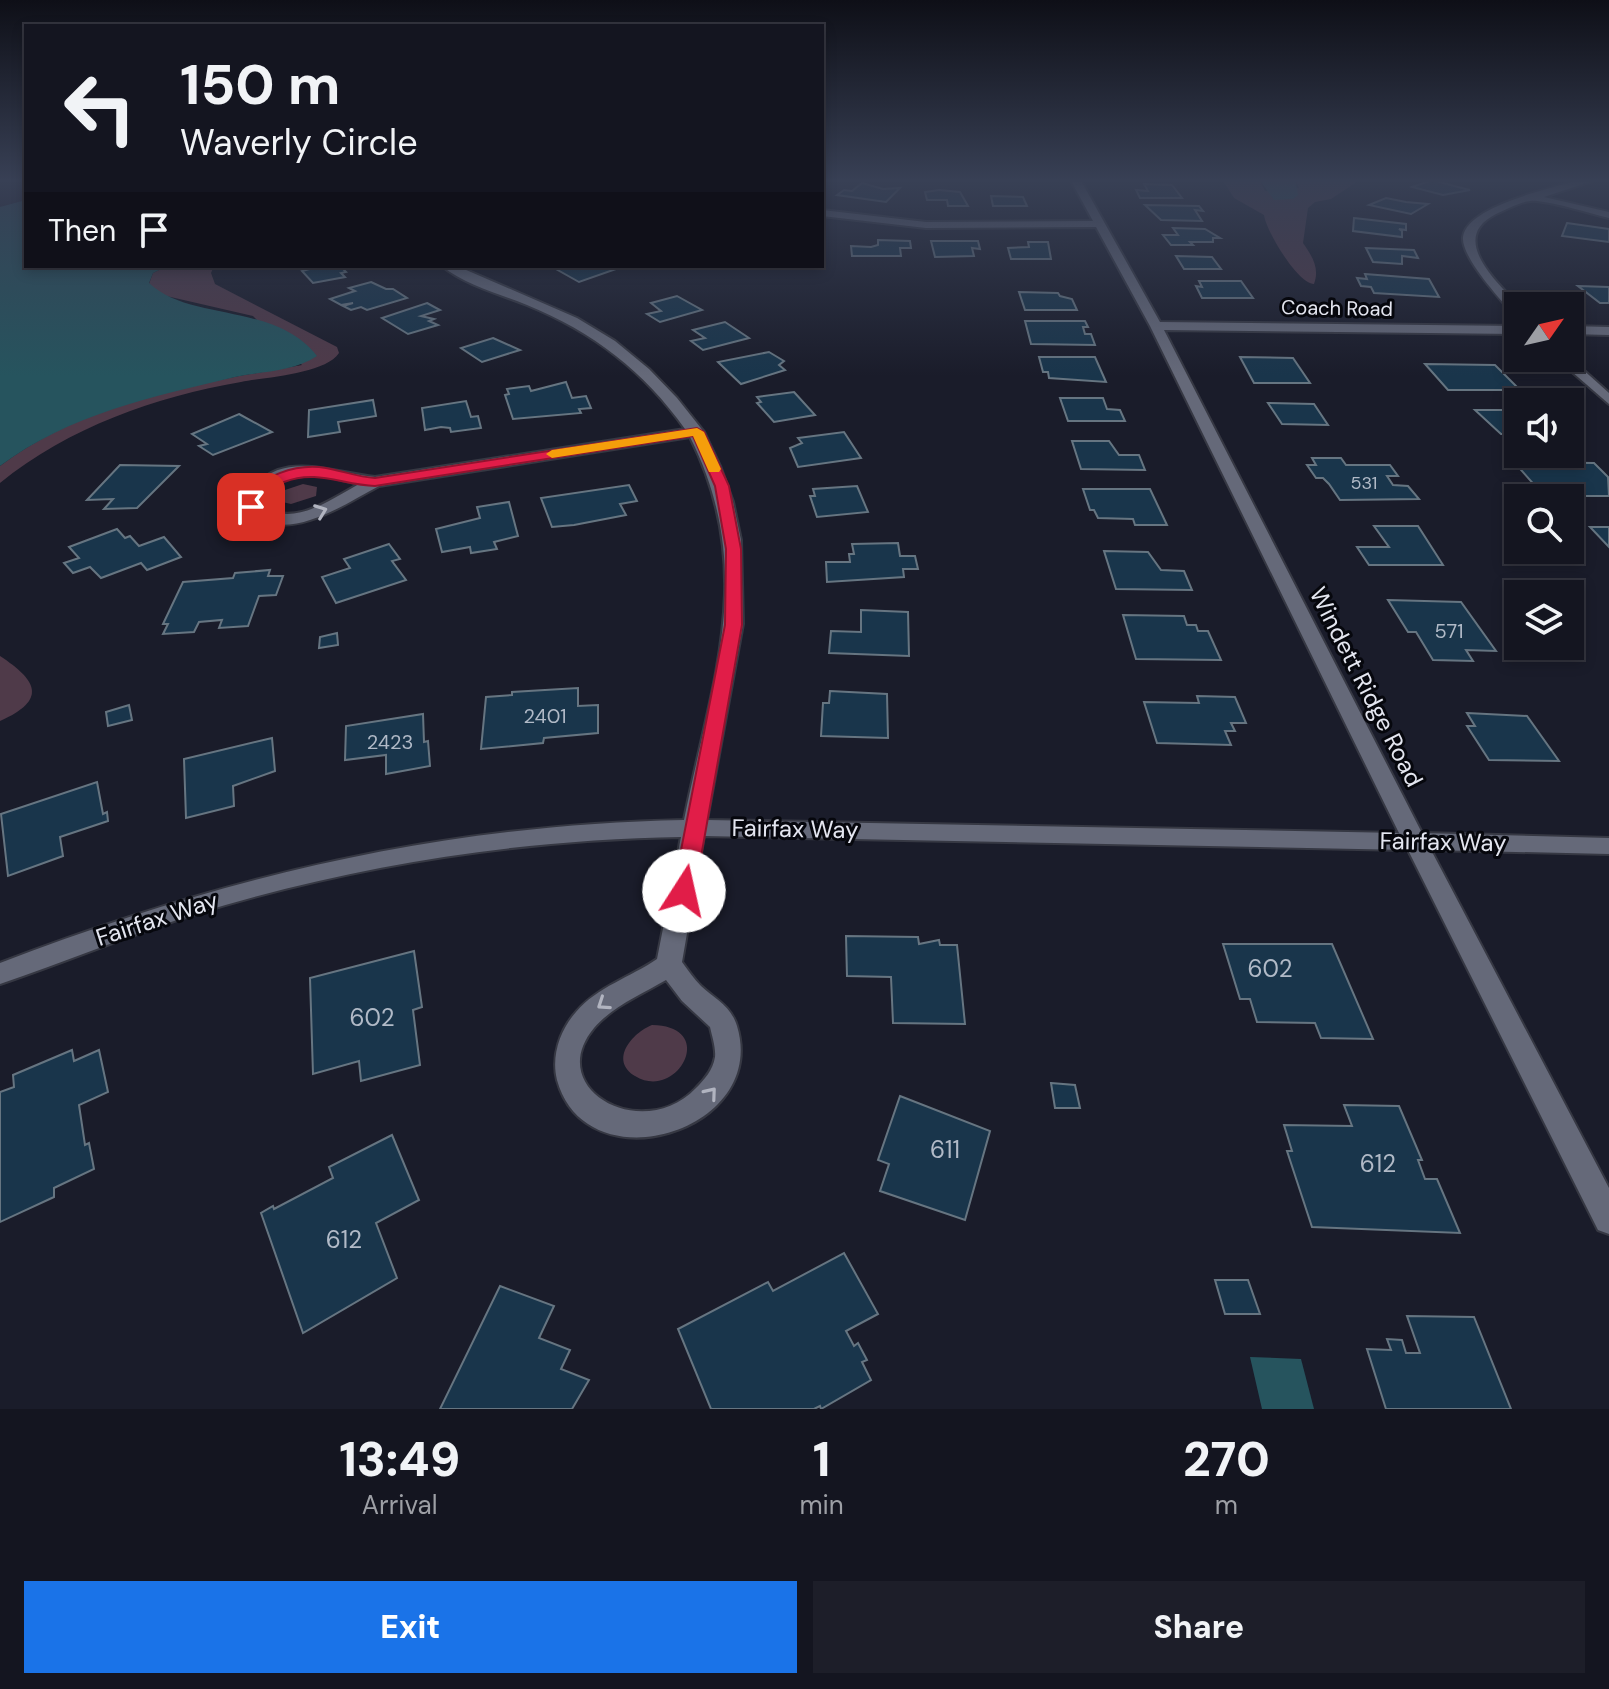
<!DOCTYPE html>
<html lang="en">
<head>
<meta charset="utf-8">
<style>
	:root { --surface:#141520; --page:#1d1e29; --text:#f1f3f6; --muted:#9d9fa5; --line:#33343e; --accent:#1a73e8 }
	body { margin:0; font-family:"DM Sans",sans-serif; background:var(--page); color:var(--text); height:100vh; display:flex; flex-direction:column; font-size:30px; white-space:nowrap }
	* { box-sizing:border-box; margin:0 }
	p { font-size:26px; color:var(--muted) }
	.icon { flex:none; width:44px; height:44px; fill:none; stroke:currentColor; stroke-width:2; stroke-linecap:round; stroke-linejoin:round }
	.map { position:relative; height:1409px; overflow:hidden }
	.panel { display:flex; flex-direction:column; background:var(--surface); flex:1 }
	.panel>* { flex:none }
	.hud { position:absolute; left:24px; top:24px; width:800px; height:244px; border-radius:0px; box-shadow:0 4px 12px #0003,0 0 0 2px var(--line); background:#141520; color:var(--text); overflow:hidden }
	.needle { width:52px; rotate:56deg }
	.buttons { position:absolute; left:1504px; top:292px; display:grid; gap:16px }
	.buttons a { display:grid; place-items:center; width:80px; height:80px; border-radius:0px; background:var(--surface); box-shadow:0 4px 12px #0003,0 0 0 2px var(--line); font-size:40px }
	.pin { position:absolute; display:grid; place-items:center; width:68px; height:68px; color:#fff; margin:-34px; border-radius:16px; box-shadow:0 4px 12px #0006 }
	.me { position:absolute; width:88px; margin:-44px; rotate:10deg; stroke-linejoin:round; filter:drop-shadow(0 0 6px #0008) }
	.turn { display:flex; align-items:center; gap:28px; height:168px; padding:0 24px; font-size:36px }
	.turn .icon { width:104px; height:104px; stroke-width:2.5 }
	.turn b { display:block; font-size:56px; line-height:68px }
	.then { display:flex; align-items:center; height:76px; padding:0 24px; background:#0003; gap:16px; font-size:30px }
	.eta { display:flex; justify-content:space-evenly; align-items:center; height:136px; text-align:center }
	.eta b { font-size:48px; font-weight:800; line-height:56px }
	.cta { display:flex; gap:16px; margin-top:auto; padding:16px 24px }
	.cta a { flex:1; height:92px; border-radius:0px; background:var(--accent); color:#fff; font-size:32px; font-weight:800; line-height:92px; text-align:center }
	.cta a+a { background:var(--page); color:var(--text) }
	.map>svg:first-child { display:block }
</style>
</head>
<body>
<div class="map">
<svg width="1609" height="1409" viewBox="0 0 1609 1409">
	<rect width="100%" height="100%" fill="#1a1c2a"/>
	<g fill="#4f3a49">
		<path d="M1222,179h37l6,12 34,-3 -4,-9h66l-30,20 -16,3 -7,6 -5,35c9,13 17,25 11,41 -16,0 -48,-53 -50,-69l-30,-17z"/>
		<path d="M167,266h47l-3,7 4,11 122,63 2,6c-14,21 -73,24 -98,29 -86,15 -172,45 -241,101v-17c86,-65 198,-83 302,-101l-49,-49 -91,-21 -13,-11 4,-11z"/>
		<polygon points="303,484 317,487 316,496 291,504 278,501 279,492"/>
		<path d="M0,656c38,25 47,44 0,65z"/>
		<path d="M652,1025c67,1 25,77 -17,51 -26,-16 -3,-43 17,-51z"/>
	</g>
	<g fill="#26545e">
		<polygon points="1259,179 1295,179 1298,195 1293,199 1274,200"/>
		<path d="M26,200v66h141l-14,7 -4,10c41,39 126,19 168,73 -24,16 -54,15 -82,21 -84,20 -165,37 -235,89v-259z"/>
		<polygon points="1250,1357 1301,1359 1314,1409 1262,1409"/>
	</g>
	<g fill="#19354b" stroke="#667581" stroke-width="2">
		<polygon points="1433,180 1458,187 1470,190 1443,195 1412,187"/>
		<polygon points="862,183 883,189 900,188 886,202 837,195 844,190 852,191"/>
		<polygon points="1144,184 1172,185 1182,198 1140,198 1136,190 1148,191"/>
		<polygon points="939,190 960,192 968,206 948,206 947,200 927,200 925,192"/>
		<polygon points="991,196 1023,197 1027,206 993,206"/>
		<polygon points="1386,198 1406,202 1428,204 1411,214 1369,205"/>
		<polygon points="1145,205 1199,206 1203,211 1195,210 1202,221 1161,220"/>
		<polygon points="1354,218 1406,224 1406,230 1399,229 1402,231 1402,237 1353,231"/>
		<polygon points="1567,223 1609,229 1609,242 1562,236"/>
		<polygon points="1173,228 1205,229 1220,238 1213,238 1213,242 1190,242 1193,245 1171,245 1163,235 1178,235"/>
		<polygon points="878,240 910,241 911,248 900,248 901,256 852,256 851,246 871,247 878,245"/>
		<polygon points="931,241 978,241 980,249 972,248 974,256 935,257"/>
		<polygon points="1028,242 1048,242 1051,259 1011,259 1008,248 1029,247"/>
		<polygon points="1366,248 1414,250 1418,258 1402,256 1402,264 1373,262"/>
		<polygon points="1176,256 1212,257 1221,269 1184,269"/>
		<polygon points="321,266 359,266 343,269 346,272 341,273 345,277 313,283 302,271"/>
		<polygon points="566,266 607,266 616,269 579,282 556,269"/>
		<polygon points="1365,274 1429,279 1439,297 1374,293 1371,287 1361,286 1357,278 1367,279"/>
		<polygon points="1199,281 1241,281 1253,298 1202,298 1196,286 1202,287"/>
		<polygon points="371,282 386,289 393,289 407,298 367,310 361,307 351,310 343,306 353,303 341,305 330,299 355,291 349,288"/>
		<polygon points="1578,286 1609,287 1609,303 1600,303"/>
		<polygon points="1019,292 1058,293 1060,296 1072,299 1077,310 1025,310"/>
		<polygon points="677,296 702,310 660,322 647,314 661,311 651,303"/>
		<polygon points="427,303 440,310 421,316 434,319 429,321 438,325 408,334 382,318"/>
		<polygon points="1025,321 1085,321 1088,327 1083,327 1085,334 1091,334 1095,345 1031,344"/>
		<polygon points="725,322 749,338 703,350 691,341 705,338 693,330"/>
		<polygon points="493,338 520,350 482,362 461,348"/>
		<polygon points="769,352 784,361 779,365 785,370 741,384 718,362"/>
		<polygon points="1039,357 1095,357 1106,382 1049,378 1048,372 1043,372"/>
		<polygon points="1240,357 1293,358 1310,383 1254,383"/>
		<polygon points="1425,364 1495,365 1520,390 1448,390"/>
		<polygon points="566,382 572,398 586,396 591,408 579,409 581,413 513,419 505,395 509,394 507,389 529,386 531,391"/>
		<polygon points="794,392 815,415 774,422 757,403 761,402 757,397"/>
		<polygon points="1060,398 1103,398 1107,409 1120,410 1125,421 1068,421"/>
		<polygon points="373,400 376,416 338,422 340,432 308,437 309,410"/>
		<polygon points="466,401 471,417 478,416 481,428 451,432 450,428 441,427 425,430 422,408"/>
		<polygon points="1268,403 1314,404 1328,425 1282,424"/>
		<polygon points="1475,410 1518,410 1518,434 1501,434"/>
		<polygon points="239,414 272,432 213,455 199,446 207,444 192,434"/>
		<polygon points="844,432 861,458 798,467 790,448 802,443 798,438"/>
		<polygon points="1072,441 1109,441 1119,455 1139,455 1145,470 1081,469"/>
		<polygon points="1312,458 1341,458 1346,465 1390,465 1398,476 1387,476 1393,485 1408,486 1419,499 1340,500 1329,484 1323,478 1316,478 1307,465 1316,465"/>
		<polygon points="1514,462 1594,463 1608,477 1609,496 1544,496"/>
		<polygon points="120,465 179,466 137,508 104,509 113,499 87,500"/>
		<polygon points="629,485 637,501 620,504 626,515 574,525 552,527 541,498"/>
		<polygon points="857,486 868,512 817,517 810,496 815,496 813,489"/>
		<polygon points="1083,489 1150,489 1167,525 1135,525 1133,519 1098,518 1094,510 1090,510"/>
		<polygon points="509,502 518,536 494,542 497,549 471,553 470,547 442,552 436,529 480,518 477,507"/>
		<polygon points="1374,526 1418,526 1443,565 1369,565 1357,547 1389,547"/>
		<polygon points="1590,527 1609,527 1609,547"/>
		<polygon points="117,529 125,538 130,536 139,546 164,537 181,557 147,570 141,563 101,578 90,567 73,573 64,563 79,558 69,547"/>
		<polygon points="898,543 900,556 915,556 918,569 903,569 904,577 827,582 826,562 850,562 849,554 854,554 852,544"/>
		<polygon points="389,544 400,559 392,561 406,580 336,603 322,577 350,568 344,559"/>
		<polygon points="1104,551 1148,552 1161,570 1184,571 1192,590 1116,589"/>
		<polygon points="270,570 268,576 283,576 276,595 259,596 248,626 219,628 222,620 199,622 194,632 163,634 168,624 163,624 183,582 233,578 235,573"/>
		<polygon points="1388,600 1461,602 1496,651 1466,650 1473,661 1433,660 1416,632 1408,632"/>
		<polygon points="861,610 908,612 909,656 829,653 831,631 861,632"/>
		<polygon points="1123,615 1184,616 1187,625 1196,625 1198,631 1208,631 1221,660 1136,659"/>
		<polygon points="337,633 338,645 319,648 320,637"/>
		<polygon points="578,688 578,706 598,705 598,733 544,738 543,743 481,749 486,697 512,695 512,692"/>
		<polygon points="830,691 887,694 888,738 821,736 823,703 829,703"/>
		<polygon points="1197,696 1235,697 1246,723 1231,723 1235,731 1225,731 1231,745 1157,743 1144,702 1199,703"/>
		<polygon points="129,705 132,720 108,726 106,712"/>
		<polygon points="1467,713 1527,716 1559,761 1489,760 1467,726 1475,726"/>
		<polygon points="423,714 424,742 428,741 430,766 386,774 386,755 345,760 346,726"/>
		<polygon points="272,738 275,771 233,786 234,806 186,818 184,759"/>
		<polygon points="97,782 103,814 107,812 108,821 60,837 63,856 8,876 1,814"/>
		<polygon points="846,936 918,937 919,944 939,940 940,945 957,945 965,1024 893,1023 891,977 847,976"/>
		<polygon points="1223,944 1332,944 1373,1039 1321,1038 1315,1023 1257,1022 1250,999 1240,999"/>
		<polygon points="414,951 422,1007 413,1010 420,1065 361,1081 359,1061 313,1074 310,978"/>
		<polygon points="72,1050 74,1061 99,1050 108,1092 79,1105 85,1145 89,1143 94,1169 54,1188 54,1197 0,1222 0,1092 14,1087 13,1075"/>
		<polygon points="1051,1083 1075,1085 1080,1108 1055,1108"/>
		<polygon points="900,1096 990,1131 965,1220 880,1191 889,1164 878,1160"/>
		<polygon points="1344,1105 1399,1106 1422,1160 1418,1160 1425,1179 1437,1179 1460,1233 1312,1227 1287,1151 1292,1151 1284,1125 1352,1126"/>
		<polygon points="392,1135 419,1200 376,1223 397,1278 303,1333 261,1213 273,1206 274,1209 333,1178 329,1167"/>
		<polygon points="844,1253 878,1314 846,1331 854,1346 858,1343 867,1360 862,1362 871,1380 821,1409 820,1406 814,1409 711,1409 678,1329 768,1282 773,1291"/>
		<polygon points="1215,1280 1248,1280 1260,1314 1225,1314"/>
		<polygon points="500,1286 554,1306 539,1338 570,1350 561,1369 589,1380 572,1409 440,1409"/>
		<polygon points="1407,1316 1474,1317 1511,1409 1386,1409 1367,1349 1391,1350 1387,1339 1402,1340 1406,1353 1420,1353"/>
	</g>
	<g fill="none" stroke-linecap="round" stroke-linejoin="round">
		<defs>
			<g id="minor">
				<path d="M1070,179h10l80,143 358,4v8l-354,-4 258,503 187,5v16l-178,-4 178,338v46l-11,-4 -190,-380 -704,-14 -22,126c6,8 12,17 19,24 14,13 30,20 36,40 32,106 -151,160 -180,54 -6,-24 3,-50 19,-68 21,-25 55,-35 81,-53l24,-122c-166,3 -327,28 -486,77 -66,21 -130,48 -195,70v-21c227,-87 441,-138 684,-143 27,-137 74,-248 6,-383l-311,49c-38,20 -98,63 -136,21l-1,-7c37,-54 83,-28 133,-23l310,-48c-41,-58 -92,-97 -158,-124 -27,-11 -62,-20 -85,-39h15l120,52 38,23 34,28 28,29 27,34 16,34 13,36 8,38 2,84 -36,196 692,13 -249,-507 -54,-99 -170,1 -104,-12v-6l104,12 167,-1zM325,476l34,8c-31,17 -66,44 -100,21 0,-27 46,-31 66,-29zM666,980l16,21 28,26c2,9 6,21 5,30 -2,13 -11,23 -19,31 -53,56 -153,1 -102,-60 19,-22 48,-34 72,-48z"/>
				<path d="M1583,179h15l-54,18 65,15v6c-24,-6 -48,-14 -72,-17 -12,-2 -30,8 -41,13 -48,24 0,67 23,92l-1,10 -4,-1c-14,-16 -53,-58 -51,-78 4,-32 94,-50 120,-58z"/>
				<polygon points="1570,326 1609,327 1609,335 1570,334"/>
				<polygon points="1556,358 1570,358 1609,393 1609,404"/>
			</g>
		</defs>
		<use href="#minor" stroke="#363843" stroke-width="4"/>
		<use href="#minor" fill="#656979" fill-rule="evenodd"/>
	</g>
	<defs><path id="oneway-chevron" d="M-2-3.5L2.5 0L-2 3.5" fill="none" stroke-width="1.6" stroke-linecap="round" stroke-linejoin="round" transform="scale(2)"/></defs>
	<g stroke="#b1b4c0">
		<use href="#oneway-chevron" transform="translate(321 511) rotate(-21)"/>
		<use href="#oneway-chevron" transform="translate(603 1004) rotate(146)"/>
		<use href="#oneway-chevron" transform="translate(711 1093) rotate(-50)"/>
	</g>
	<linearGradient id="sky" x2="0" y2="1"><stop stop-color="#0e0f17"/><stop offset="0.48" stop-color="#384055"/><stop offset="1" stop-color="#384055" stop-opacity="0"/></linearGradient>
	<rect width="1609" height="376" fill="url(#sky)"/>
	<path fill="#e11d48" stroke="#92132f" stroke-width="2" d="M697,428l7,4 25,54 12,63 1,76 -47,266 -3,6 -8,3 -8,-3 -3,-6 52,-266 1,-76 -11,-63 -22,-50 -318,50c-33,-1 -58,-17 -91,-4 -18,7 -23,11 -28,28h-10l-3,-10c17,-24 53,-37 83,-32 17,3 32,9 49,10z"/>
	<polygon fill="#f59e0b" points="697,428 704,432 721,469 719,472 709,472 693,436 552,458 546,454 552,450"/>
	<g text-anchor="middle" stroke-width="6" stroke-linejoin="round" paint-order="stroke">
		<g font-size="18" fill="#b1bac7">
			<text x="1364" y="489">531</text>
		</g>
		<g font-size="20" fill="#e4e6f0" stroke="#06070d">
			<text transform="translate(1337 308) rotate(1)" y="7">Coach Road</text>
		</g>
		<g font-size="20" fill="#b1bac7">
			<text x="1449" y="638">571</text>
			<text x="545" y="723">2401</text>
			<text x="390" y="749">2423</text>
		</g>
		<g font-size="24" fill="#e4e6f0" stroke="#06070d">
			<text transform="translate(1366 687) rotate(63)" y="8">Windett Ridge Road</text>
			<text transform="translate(795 829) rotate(1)" y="8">Fairfax Way</text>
			<text transform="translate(1443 842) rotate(1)" y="8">Fairfax Way</text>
			<text transform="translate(157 919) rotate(-18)" y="8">Fairfax Way</text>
		</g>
		<g font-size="24" fill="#b1bac7">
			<text x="1270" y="977">602</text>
			<text x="372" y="1026">602</text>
			<text x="945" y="1158">611</text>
			<text x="1378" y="1172">612</text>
			<text x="344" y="1248">612</text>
		</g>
	</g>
</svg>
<div class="buttons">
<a><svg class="needle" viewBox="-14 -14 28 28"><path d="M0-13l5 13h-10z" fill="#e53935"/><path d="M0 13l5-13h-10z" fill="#9d9fa5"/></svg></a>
<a><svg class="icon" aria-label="sound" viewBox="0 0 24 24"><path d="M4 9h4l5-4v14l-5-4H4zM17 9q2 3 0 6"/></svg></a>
<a><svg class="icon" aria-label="search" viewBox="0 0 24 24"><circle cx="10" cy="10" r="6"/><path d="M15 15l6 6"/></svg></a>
<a><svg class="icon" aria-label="layers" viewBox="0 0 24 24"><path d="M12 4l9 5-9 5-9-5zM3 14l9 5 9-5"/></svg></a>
</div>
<div class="pin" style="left:251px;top:507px;background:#d93025"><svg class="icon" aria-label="arrive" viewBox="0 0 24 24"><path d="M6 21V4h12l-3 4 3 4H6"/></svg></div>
<svg class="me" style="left:684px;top:891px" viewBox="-20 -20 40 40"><circle r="19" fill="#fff"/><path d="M0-13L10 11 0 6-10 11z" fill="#e11d48"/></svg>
<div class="hud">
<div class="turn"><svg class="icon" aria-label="left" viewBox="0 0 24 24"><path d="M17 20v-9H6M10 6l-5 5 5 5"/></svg><div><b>150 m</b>Waverly Circle</div></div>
<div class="then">Then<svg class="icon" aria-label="arrive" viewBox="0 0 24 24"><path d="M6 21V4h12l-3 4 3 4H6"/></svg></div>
</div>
</div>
<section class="panel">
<div class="eta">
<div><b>13:49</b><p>Arrival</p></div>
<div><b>1</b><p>min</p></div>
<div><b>270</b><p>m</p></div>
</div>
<div class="cta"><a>Exit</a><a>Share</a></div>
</section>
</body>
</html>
